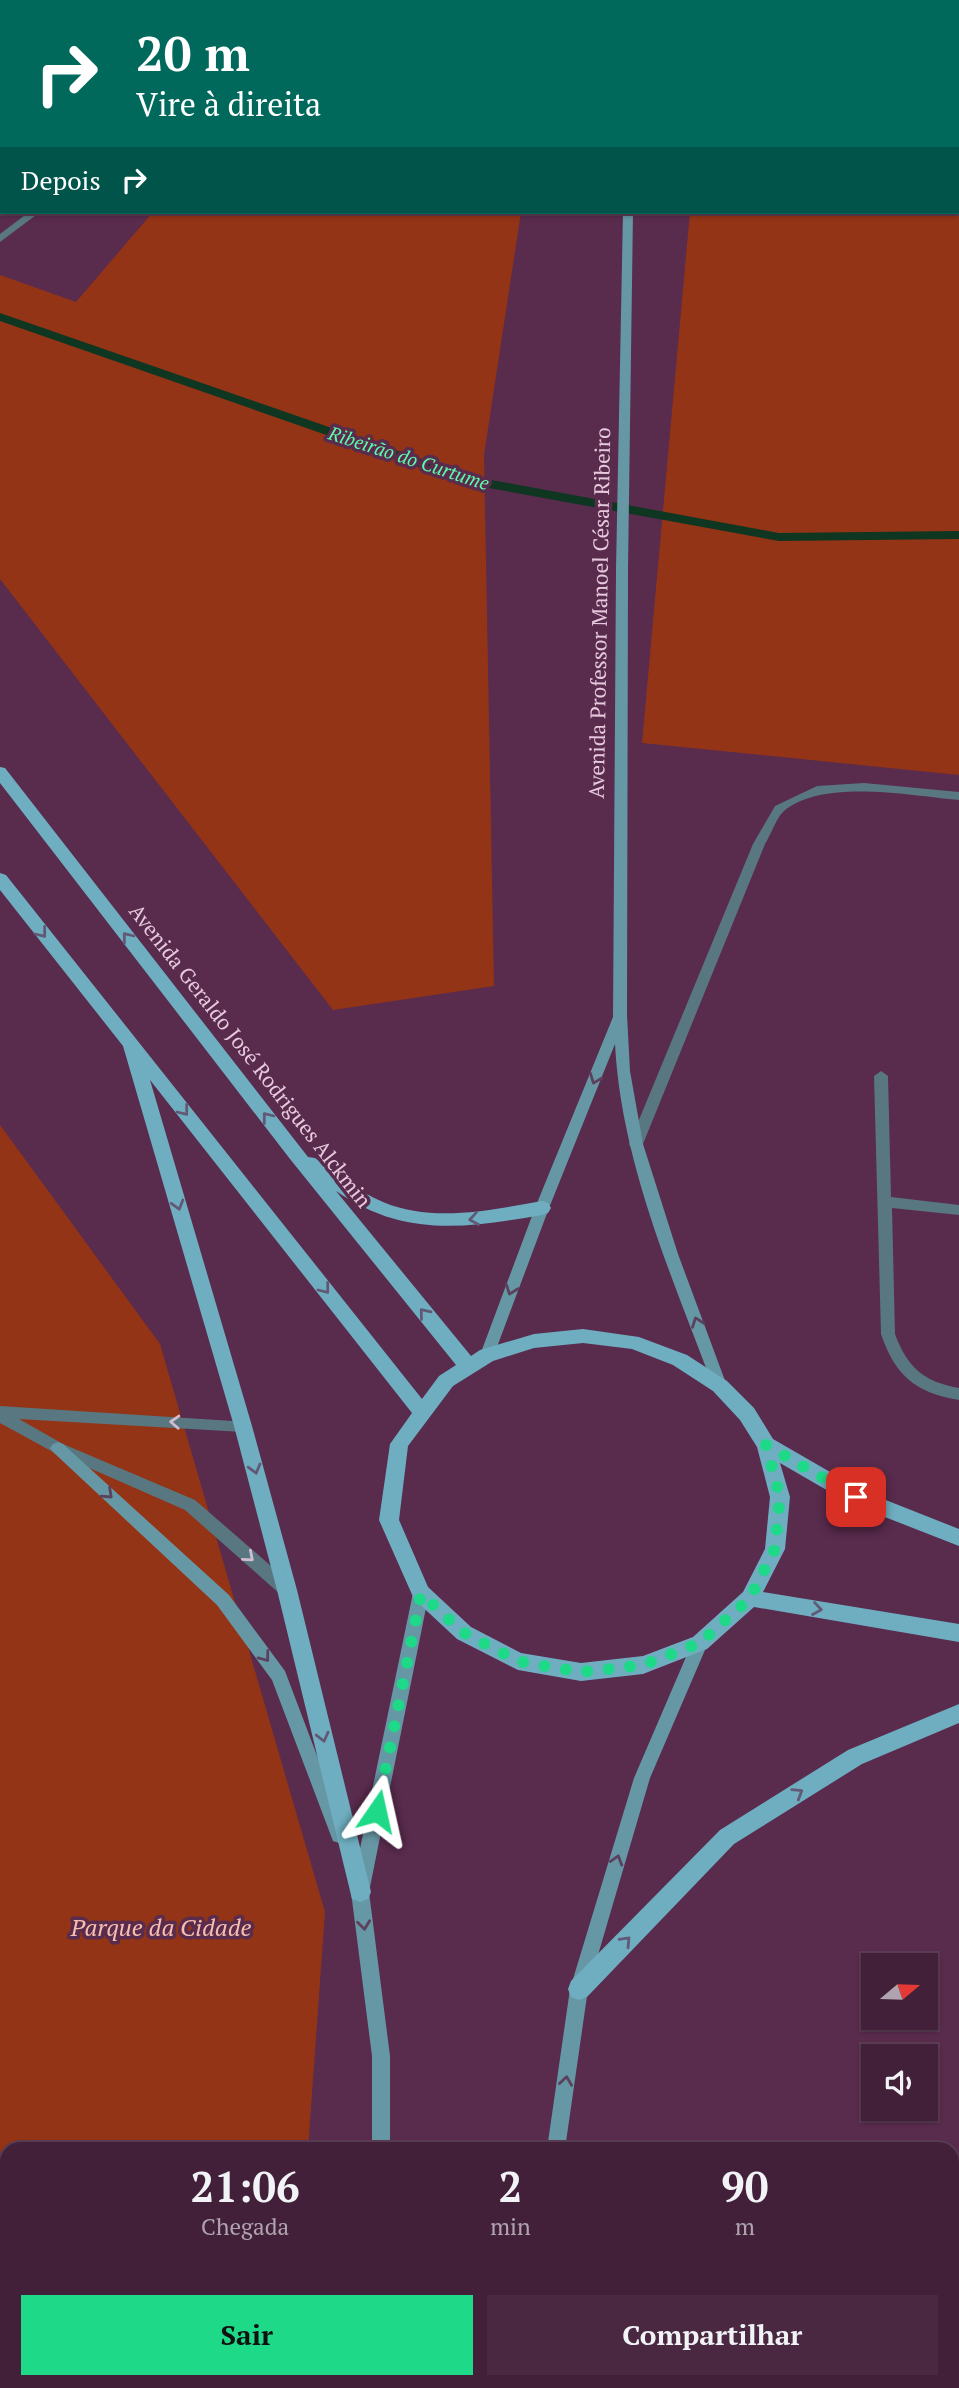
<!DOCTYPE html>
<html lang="pt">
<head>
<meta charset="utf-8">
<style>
	:root { --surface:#43203a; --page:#4a2842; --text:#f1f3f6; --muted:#afa3af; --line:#5b3e54; --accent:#1dd988 }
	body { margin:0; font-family:"PT Serif",serif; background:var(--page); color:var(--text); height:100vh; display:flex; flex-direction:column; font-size:26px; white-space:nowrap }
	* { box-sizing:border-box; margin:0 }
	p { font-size:23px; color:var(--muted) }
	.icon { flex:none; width:38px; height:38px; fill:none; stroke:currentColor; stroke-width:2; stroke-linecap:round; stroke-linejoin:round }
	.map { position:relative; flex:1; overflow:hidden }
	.sheet { position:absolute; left:0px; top:2142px; width:959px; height:247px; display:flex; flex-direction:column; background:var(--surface); border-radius:21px 21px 0 0; box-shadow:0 2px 5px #0004,0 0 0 2px var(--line) }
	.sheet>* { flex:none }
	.hud { position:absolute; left:0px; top:0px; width:959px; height:214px; box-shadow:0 2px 5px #0004,0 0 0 2px var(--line); background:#00695c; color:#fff; overflow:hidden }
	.needle { width:46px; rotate:71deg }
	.tools { position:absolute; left:861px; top:1953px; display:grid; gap:14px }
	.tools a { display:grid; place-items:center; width:77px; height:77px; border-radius:0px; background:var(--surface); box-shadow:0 2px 5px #0004,0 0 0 2px var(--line); font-size:35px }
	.pin { position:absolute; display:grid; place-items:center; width:60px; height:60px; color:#fff; margin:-30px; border-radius:14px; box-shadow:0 4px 10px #0006 }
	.me { position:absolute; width:77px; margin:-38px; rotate:11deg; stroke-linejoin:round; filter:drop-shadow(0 0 5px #0008) }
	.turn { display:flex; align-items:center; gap:24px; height:147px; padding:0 21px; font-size:32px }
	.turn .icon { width:91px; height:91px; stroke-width:2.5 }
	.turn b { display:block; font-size:49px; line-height:60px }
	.then { display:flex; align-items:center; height:66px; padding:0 21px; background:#0003; gap:14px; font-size:26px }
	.eta { display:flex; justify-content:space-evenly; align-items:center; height:119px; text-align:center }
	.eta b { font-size:42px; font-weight:600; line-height:49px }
	.button { display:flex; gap:14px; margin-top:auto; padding:14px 21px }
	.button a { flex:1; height:80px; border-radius:0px; background:var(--accent); color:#111; font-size:28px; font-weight:600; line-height:80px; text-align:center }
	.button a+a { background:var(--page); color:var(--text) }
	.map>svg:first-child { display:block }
</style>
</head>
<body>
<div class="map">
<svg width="959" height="2388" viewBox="0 0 959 2388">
	<rect width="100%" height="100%" fill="#592b4d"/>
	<g fill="#943416">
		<polygon points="718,0 959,0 959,775 642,743 690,212 957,212 957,2"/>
		<polygon points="153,212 521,212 484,455 494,986 333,1010 0,579 0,275 76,302"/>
		<polygon points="0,1125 160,1344 325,1912 308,2149 7,2149 7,2382 291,2382 290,2388 0,2388"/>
	</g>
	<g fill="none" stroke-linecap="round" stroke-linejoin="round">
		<polygon fill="#0e3621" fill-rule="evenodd" points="0,313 470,476 779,533 959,531 959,539 779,541 467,484 0,321"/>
		<g fill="#597780" fill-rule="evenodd">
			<path d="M864,783l95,9v8c-48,-4 -135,-22 -175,11 -8,7 -13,24 -19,33l-122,300 -7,5 -5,-1 -2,-4 124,-300 22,-38 42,-20z"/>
			<path d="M881,1071l7,5 3,121 68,8v10l-67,-7 3,126c12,33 29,48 64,54v12c-44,-7 -64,-25 -78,-66l-7,-258z"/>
		</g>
		<g fill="#597780" fill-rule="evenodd">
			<polygon points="300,0 310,0 299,2"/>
			<polygon points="29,212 40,212 0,242 0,234"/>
			<polygon points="0,1406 248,1422 251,1426 248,1430 243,1432 19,1419 63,1444 195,1500 293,1585 295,1590 293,1595 287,1597 281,1595 185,1510 53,1452 0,1423"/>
		</g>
		<g fill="#6697a4" fill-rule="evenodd">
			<rect x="626" y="0" width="8" height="2"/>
			<polygon points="680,0 689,0 679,2"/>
			<path d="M623,212h10l-5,357 -1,446 3,56 13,73 35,110 49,132 -2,4 -5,2 -5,-2 -2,-4c-41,-109 -92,-225 -98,-342l-66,164 -55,147 -2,4 -5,2 -5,-2 -2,-4 55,-147 78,-191 3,-448z"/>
			<polygon points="58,1442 63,1444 229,1595 285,1671 347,1835 345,1841 339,1843 333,1841 272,1680 217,1605 53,1452 50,1448 53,1444"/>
			<polygon points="421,1586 427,1588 429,1593 369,1892 390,2056 390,2149 372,2149 372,2056 351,1892 413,1593 415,1588"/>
			<polygon points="700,1636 706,1638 708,1643 650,1778 588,1989 565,2149 547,2149 570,1989 634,1778 692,1643 694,1638"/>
			<rect x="371" y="2382" width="20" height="6"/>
			<rect x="533" y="2382" width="20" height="6"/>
		</g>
		<g fill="#6faec0" fill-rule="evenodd">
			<path d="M0,767l5,1 303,389 7,1c22,15 43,34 68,44 50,21 108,8 159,-1l6,2 3,5 -3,5 -6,2c-76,13 -138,23 -206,-24l135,165 9,-6 54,-16 49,-5 56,8 48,18 40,26 27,27 19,31 90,52 96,38v17l-110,-43 -69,-40 10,34 -5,52 -22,43 196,32v18l-205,-35 -47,42 -64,25 -62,7 -63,-11 -61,-31 -43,-40 -35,-79 11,-76 22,-31 -262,-333 102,346 45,164 74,302 -3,7 -8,3 -8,-3 -75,-309 -43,-164 -111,-380 -123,-156v-17l6,2 416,524 17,-23 17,-11 -166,-206 -290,-376zM583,1343l49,6 41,16 40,26 27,29 17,27 13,50 -5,52 -22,43 -50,45 -50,19 -62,7 -60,-10 -50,-26 -43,-40 -29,-67 9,-74 45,-60 40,-25 41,-13z"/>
			<polygon points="959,1704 959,1723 862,1764 734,1844 587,1997 579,2000 571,1997 568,1989 571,1981 720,1830 848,1750"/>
		</g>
	</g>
	<defs><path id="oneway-chevron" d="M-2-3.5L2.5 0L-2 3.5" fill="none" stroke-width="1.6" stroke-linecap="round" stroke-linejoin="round" transform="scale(1.75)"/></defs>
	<g stroke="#615975">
		<use href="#oneway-chevron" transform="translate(42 933) rotate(52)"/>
		<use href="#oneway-chevron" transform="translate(127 937) rotate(-128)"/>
		<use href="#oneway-chevron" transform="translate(184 1111) rotate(52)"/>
		<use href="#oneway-chevron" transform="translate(267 1117) rotate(-128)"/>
		<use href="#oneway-chevron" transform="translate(178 1205) rotate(74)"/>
		<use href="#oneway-chevron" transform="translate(474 1219) rotate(171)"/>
		<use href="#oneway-chevron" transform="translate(325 1289) rotate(52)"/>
		<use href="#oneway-chevron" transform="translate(424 1313) rotate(-129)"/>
		<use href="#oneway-chevron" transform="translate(255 1469) rotate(75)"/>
		<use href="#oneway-chevron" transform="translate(817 1609) rotate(9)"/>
		<use href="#oneway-chevron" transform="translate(323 1737) rotate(76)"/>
		<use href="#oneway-chevron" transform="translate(798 1793) rotate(-32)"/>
		<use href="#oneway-chevron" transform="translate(626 1941) rotate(-46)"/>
	</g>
	<g stroke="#5c415e">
		<use href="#oneway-chevron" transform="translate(595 1079) rotate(111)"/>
		<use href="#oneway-chevron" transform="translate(511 1290) rotate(110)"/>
		<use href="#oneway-chevron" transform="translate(697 1322) rotate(-110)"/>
		<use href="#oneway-chevron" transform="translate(108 1494) rotate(43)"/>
		<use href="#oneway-chevron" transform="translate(265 1657) rotate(53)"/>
		<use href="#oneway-chevron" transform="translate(617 1860) rotate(-73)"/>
		<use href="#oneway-chevron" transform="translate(364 1925) rotate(83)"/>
		<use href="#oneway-chevron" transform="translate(566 2081) rotate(-82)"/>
	</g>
	<g stroke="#d1bdcf">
		<use href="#oneway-chevron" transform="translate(175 1422) rotate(-177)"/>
		<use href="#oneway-chevron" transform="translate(249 1557) rotate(41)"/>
	</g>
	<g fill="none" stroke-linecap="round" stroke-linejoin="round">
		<polyline stroke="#1dd988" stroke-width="12" stroke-dasharray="0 21.6" points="377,1811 421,1594 464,1633 518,1661 539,1665 581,1672 643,1665 700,1643 750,1598 775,1549 780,1497 766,1445 856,1497"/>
	</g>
	<g text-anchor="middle" stroke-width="7" stroke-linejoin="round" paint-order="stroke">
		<g font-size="19" font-style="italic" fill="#5bfcaa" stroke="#592b4d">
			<text transform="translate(409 458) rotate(18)" y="7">Ribeirão do Curtume</text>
		</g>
		<g font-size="21" fill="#e6c9dd" stroke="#592b4d">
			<text transform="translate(600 613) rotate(-89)" y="7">Avenida Professor Manoel César Ribeiro</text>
			<text transform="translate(250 1056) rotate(52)" y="7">Avenida Geraldo José Rodrigues Alckmin</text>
		</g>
		<g font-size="24" font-style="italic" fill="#f7bead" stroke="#592b4d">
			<text x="161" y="1936">Parque da Cidade</text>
		</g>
	</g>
</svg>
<div class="tools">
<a><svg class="needle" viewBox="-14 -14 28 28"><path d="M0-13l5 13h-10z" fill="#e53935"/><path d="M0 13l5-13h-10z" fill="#afa3af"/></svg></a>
<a><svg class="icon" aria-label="sound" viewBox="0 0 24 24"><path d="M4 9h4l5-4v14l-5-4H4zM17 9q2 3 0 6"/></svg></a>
</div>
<div class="pin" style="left:856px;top:1497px;background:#d93025"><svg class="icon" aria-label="arrive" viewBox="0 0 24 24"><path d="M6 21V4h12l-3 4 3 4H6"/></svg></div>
<svg class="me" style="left:377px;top:1811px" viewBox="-20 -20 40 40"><path d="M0-17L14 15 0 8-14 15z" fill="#1dd988" stroke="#fff" stroke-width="4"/></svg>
<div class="hud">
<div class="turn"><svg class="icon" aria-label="right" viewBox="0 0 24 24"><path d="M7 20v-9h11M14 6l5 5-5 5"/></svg><div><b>20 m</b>Vire à direita</div></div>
<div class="then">Depois<svg class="icon" aria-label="right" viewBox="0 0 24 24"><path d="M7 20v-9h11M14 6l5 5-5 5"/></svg></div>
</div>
<section class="sheet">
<div class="eta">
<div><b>21:06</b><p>Chegada</p></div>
<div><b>2</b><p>min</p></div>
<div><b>90</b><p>m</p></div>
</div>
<div class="button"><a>Sair</a><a>Compartilhar</a></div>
</section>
</div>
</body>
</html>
